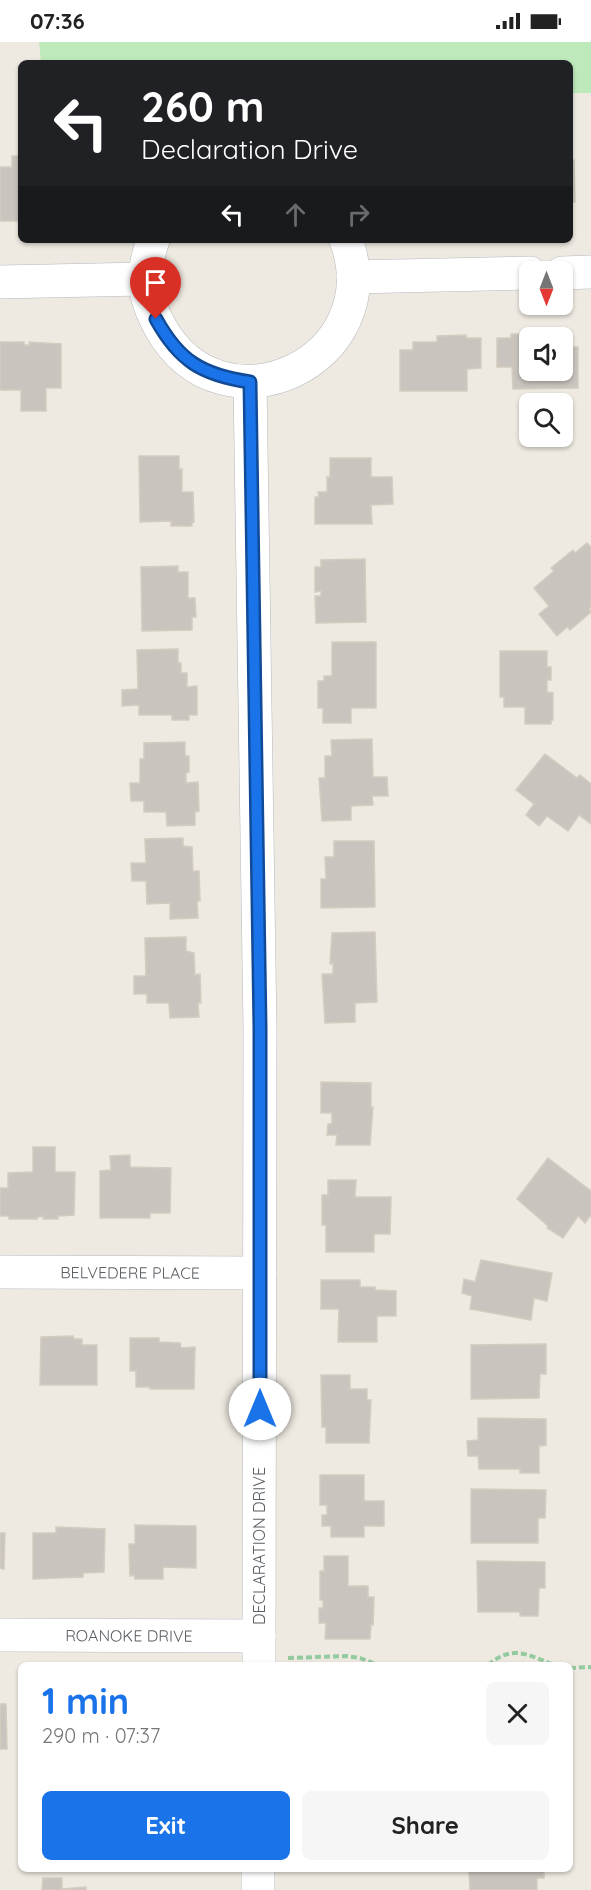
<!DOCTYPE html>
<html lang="en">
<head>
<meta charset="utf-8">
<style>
	:root { --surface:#fff; --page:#f6f6f6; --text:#222; --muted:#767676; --accent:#1a73e8 }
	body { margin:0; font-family:Quicksand,sans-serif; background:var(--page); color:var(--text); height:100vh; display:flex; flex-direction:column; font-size:22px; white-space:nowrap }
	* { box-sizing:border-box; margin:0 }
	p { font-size:20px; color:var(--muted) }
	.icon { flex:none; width:33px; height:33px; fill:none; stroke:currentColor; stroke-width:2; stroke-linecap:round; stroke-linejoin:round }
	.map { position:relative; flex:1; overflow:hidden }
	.side { position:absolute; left:18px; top:1620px; width:555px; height:210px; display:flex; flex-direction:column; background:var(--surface); border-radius:9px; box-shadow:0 2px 4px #0004 }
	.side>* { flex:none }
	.top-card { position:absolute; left:18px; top:18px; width:555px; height:183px; border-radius:9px; box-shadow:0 2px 4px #0004; background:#202124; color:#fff; overflow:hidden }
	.needle { width:39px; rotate:180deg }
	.controls { position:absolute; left:519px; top:219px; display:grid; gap:12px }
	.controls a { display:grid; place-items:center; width:54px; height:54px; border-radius:9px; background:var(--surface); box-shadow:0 2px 4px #0004; font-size:30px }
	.pin { position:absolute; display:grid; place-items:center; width:51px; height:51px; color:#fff; margin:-62px -26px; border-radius:50% 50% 50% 0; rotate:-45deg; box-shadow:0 0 6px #0007 }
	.pin .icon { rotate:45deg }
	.me { position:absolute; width:66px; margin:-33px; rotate:0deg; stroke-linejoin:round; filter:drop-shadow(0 0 4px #0008) }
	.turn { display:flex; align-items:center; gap:21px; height:126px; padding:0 24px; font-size:27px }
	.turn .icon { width:78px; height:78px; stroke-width:2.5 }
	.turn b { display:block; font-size:42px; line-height:51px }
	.lanes { display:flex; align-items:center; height:57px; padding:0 24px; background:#0003; justify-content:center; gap:30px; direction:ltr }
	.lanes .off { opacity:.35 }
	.round { display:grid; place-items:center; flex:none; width:63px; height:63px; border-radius:9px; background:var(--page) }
	.overview { display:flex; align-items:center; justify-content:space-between; height:102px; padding:0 24px }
	h1 { font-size:36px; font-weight:800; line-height:45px; color:var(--accent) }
	.action { display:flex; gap:12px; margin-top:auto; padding:12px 24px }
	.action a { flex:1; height:69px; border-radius:9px; background:var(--accent); color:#fff; font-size:24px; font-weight:800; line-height:69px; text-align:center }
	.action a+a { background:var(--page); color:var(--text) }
	.status { display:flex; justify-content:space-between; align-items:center; height:42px; padding:0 30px; background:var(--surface); direction:ltr }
	.status svg { height:16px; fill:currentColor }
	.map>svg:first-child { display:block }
</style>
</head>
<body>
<div class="status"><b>07:36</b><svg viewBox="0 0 49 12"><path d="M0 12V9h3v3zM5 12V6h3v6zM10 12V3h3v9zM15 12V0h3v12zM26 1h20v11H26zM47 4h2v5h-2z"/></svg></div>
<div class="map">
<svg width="591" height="1848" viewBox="0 0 591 1848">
	<rect width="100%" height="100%" fill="#eeeae1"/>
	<polygon fill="#bee9bb" points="39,0 591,0 591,51 570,51 570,21 41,21"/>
	<g fill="#c9c5be" stroke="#d3ccbf" stroke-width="1.5">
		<polygon points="12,114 21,114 21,179 0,179 0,125 12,125"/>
		<polygon points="570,118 574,118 575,160 570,160"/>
		<polygon points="511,292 539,292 539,296 530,296 530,328 562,328 562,305 578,305 578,346 513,347 512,325 497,325 497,296 511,296"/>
		<polygon points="466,293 466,296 481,296 481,326 467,327 467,349 400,349 400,308 413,308 413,300 437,300 437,294"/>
		<polygon points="0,300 24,300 24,303 30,303 29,300 61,302 61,346 46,346 46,369 21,369 21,348 0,348"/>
		<polygon points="139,414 179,414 179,427 182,427 182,450 193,450 194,480 192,480 192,484 171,484 171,479 140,480"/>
		<polygon points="330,416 371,416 371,435 392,435 393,462 371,463 372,482 315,482 315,455 319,455 318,450 327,450 327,435 330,435"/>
		<polygon points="587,501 591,505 591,565 589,566 591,570 570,588 567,585 557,594 539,572 549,564 534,546 554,529 551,526 573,508 575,511"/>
		<polygon points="365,517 366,580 316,581 315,554 321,554 321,549 315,550 315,525 321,525 321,518"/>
		<polygon points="178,524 178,530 188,530 188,556 195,556 196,575 192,575 192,588 142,589 141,525"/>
		<polygon points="332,600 376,600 376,666 351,666 351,681 323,681 323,666 318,666 318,639 324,639 324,634 332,634"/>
		<polygon points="178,607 178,621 181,621 181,631 187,631 187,645 197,644 197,673 189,673 189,678 172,678 172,673 139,673 139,663 122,664 122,648 138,647 137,608"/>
		<polygon points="500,609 547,609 547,625 551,625 551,638 547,638 547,650 553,651 553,678 551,678 551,682 525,682 525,665 504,665 504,655 500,655"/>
		<polygon points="372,697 373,735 387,735 388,754 372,754 373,763 351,764 351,778 322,779 319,736 325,736 325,714 332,714 331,698"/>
		<polygon points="185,700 185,714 189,714 189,730 186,731 186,741 198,740 199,769 195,770 195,783 167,784 166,770 144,770 144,759 131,759 130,741 140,741 140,717 144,717 144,701"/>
		<polygon points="545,712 577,736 580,733 591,742 591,782 579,773 568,789 547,774 539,784 526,773 534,762 516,748"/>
		<polygon points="183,796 183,804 192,805 193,829 199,829 200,859 197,859 198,876 170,877 170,861 147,862 146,839 132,839 131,821 146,821 145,797"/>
		<polygon points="334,799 374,799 375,865 321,866 321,837 326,837 325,815 334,815"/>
		<polygon points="375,890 377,960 355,961 355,980 325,981 322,932 333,932 333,921 330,922 332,891"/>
		<polygon points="186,895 186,909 194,911 195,933 200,932 201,961 198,961 199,975 170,976 169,961 147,961 147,952 134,952 134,934 146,934 145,896"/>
		<polygon points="321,1040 371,1041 371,1065 373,1065 370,1103 336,1103 337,1093 327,1093 328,1082 332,1082 332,1071 321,1071"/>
		<polygon points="33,1105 55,1105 55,1130 75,1130 74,1173 58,1174 58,1177 43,1177 44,1174 38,1175 37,1177 9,1177 9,1174 0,1174 0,1146 8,1146 8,1131 33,1130"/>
		<polygon points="130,1113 130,1125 171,1126 170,1171 150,1171 150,1176 100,1176 100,1129 111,1128 110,1114"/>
		<polygon points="548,1116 591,1149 591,1173 585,1181 578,1174 563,1196 547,1186 548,1184 517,1157"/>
		<polygon points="328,1138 356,1138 355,1155 391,1155 390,1192 374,1192 374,1210 326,1210 326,1183 322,1183 322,1153 328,1153"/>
		<polygon points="481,1218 552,1231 547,1259 534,1256 531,1278 470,1267 472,1254 462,1251 464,1237 475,1240"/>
		<polygon points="321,1238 360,1238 360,1245 375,1245 375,1248 396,1249 396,1274 377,1274 377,1300 338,1300 339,1267 321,1267"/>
		<polygon points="73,1294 74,1297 82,1297 82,1303 97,1303 97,1343 40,1343 41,1295"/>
		<polygon points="130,1296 159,1296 159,1300 180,1301 181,1306 195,1305 194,1347 150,1347 150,1345 136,1345 136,1329 130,1329"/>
		<polygon points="546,1302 546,1332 540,1332 539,1356 471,1357 471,1303"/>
		<polygon points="321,1333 350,1333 350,1347 367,1347 367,1358 371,1358 369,1401 326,1401 326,1385 322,1385"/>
		<polygon points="478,1376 546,1377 546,1403 539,1404 539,1431 520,1431 520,1427 479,1427 478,1414 468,1414 467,1399 478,1398"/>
		<polygon points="320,1433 364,1433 364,1459 384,1459 384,1484 364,1484 364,1495 331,1495 331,1484 322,1484 322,1473 327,1473 327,1463 320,1463"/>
		<polygon points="471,1447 546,1448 545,1476 538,1476 538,1501 471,1501"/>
		<polygon points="135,1483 196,1484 196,1526 163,1525 163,1537 135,1537 134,1533 130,1534 129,1502 135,1502"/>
		<polygon points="56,1485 105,1487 104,1530 83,1531 83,1535 33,1537 33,1491 56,1491"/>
		<polygon points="0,1491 5,1491 4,1527 0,1526"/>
		<polygon points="324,1514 348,1514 348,1544 368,1544 368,1555 374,1555 373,1583 371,1583 370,1597 325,1597 326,1581 319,1581 319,1566 323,1566 323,1558 320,1558 320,1529 324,1529"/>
		<polygon points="477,1519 545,1520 545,1546 539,1546 538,1574 520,1574 520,1570 478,1570"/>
		<polygon points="0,1662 6,1662 7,1707 0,1707"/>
		<polygon points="469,1827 544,1827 544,1836 537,1836 537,1848 470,1848"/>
		<polygon points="43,1836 62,1836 62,1847 86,1845 86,1848 42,1848"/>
	</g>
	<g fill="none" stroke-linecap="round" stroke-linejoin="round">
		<defs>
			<g id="minor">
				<path d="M153,198c-12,35 -11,54 7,87 63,113 230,33 186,-87"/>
				<polyline points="562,231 591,230"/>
				<polyline points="353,235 530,231"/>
				<polyline points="0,240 143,237"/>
				<polyline points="250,340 260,986 259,1623"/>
				<path id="s1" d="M0,1230l260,1"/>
				<path id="s2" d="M0,1593l259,1"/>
				<polyline points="258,1848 258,1827"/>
			</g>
		</defs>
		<use href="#minor" stroke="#b4b8bd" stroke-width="34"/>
		<g stroke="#94ca9f" stroke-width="4" stroke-dasharray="6 3" stroke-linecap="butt">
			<polyline points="288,1616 346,1614 360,1616 378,1623"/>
			<path d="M488,1623c25,-21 39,-10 67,0"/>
			<polyline points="570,1626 591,1625"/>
		</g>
		<use href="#minor" stroke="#fff" stroke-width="33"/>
	</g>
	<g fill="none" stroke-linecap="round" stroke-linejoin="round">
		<defs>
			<path id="route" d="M156,277c23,42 46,56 94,63l10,646v381"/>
		</defs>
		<use href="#route" stroke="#114b97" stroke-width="15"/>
		<use href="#route" stroke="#1a73e8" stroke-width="10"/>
	</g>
	<g text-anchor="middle" stroke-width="6" stroke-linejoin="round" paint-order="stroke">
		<g font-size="16" fill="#5a5f64" stroke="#fff">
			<text dy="6" stroke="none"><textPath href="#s1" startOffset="130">BELVEDERE PLACE</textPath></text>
			<text transform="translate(259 1504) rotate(-90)" y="6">DECLARATION DRIVE</text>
			<text dy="6" stroke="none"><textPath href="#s2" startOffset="129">ROANOKE DRIVE</textPath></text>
		</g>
	</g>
</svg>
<div class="controls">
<a><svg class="needle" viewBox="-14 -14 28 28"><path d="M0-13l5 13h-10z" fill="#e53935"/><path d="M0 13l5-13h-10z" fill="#767676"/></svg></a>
<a><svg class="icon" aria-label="sound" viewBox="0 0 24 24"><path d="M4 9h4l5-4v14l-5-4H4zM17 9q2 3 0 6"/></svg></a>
<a><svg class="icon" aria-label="search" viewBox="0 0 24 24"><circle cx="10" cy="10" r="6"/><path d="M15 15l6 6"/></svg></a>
</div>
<div class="pin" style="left:156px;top:277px;background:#d93025"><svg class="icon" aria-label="arrive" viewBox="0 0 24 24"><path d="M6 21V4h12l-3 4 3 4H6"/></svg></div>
<svg class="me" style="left:260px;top:1367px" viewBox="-20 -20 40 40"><circle r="19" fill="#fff"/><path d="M0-13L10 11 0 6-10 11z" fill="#1a73e8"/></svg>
<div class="top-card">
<div class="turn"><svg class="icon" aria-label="left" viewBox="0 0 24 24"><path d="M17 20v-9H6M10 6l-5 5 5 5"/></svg><div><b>260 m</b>Declaration Drive</div></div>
<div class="lanes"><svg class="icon" aria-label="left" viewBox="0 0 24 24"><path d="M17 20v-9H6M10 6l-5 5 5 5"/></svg><svg class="icon off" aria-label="ahead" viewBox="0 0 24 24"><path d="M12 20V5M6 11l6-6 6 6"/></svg><svg class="icon off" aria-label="right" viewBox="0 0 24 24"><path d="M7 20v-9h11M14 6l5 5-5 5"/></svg></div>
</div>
<section class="side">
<div class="overview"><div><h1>1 min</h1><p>290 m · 07:37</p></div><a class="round"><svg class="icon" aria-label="close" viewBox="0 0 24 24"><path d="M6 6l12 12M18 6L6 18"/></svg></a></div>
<div class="action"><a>Exit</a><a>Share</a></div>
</section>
</div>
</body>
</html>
